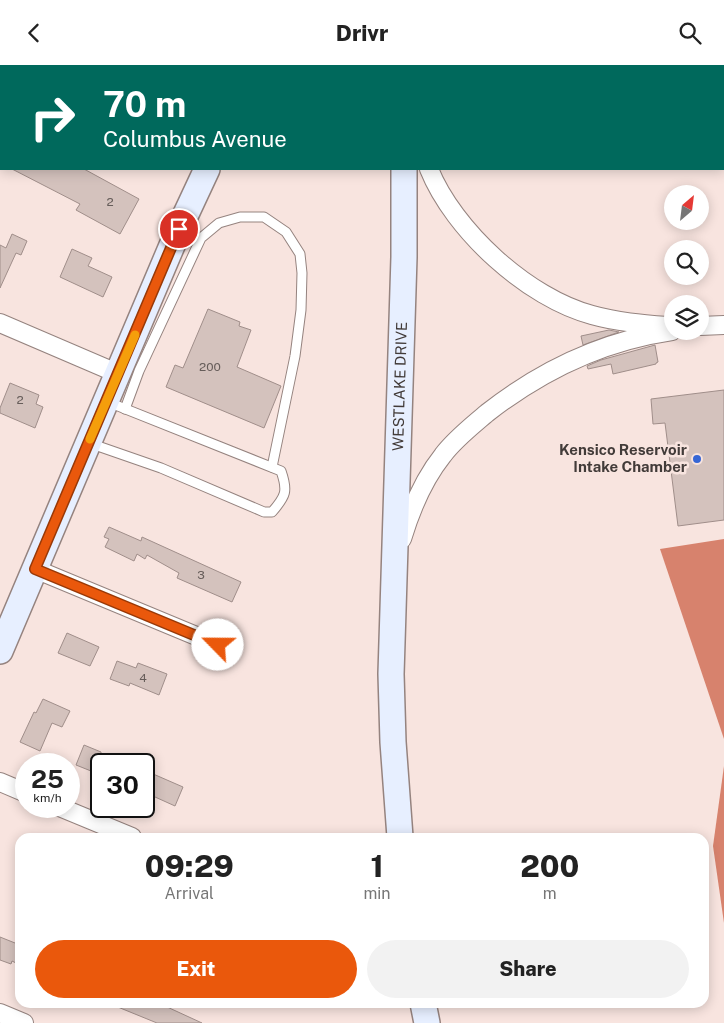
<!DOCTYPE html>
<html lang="en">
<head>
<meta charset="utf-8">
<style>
	:root { --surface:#fff; --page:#f2f2f2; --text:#222; --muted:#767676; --accent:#ea580c }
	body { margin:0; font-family:"Public Sans",sans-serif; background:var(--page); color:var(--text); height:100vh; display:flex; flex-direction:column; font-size:19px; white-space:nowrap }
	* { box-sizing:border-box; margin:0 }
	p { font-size:16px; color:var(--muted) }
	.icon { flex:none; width:28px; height:28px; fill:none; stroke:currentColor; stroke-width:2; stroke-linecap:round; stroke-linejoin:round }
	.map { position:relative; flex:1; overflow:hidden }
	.details { position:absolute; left:15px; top:768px; width:694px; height:175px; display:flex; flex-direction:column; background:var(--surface); border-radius:15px; box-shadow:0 2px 12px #0003 }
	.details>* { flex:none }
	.guide { position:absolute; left:0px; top:0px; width:725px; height:105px; box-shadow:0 2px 12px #0003; background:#00695c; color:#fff; overflow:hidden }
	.needle { width:32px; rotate:28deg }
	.fabs { position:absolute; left:664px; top:120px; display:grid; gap:10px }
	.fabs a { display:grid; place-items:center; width:45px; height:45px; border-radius:50%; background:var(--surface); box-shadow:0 2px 12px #0003; font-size:25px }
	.speed { position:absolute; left:15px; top:688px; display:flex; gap:10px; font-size:25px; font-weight:700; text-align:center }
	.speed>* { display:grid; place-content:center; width:65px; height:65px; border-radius:50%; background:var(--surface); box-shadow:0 2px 12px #0003; line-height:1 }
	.speed small { font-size:12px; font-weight:400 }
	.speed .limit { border:2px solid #111; border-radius:8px; background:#fff; color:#111 }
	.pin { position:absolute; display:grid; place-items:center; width:42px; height:42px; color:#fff; margin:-21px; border:2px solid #fff; border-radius:50%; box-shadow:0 1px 5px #0007 }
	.me { position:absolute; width:55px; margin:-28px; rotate:293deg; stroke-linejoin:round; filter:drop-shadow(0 0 4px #0008) }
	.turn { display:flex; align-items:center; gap:18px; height:105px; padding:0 20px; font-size:22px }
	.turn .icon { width:65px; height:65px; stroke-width:2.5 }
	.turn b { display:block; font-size:35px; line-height:42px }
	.eta { display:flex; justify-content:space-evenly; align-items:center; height:85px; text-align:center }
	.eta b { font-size:30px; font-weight:800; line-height:35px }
	.action { display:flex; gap:10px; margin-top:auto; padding:10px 20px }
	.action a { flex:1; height:58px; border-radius:30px; background:var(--accent); color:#fff; font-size:20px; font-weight:800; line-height:58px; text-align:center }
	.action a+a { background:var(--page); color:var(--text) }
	header { display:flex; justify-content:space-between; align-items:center; height:65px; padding:0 20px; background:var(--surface); font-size:22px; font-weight:800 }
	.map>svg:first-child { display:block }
</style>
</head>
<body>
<header><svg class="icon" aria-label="back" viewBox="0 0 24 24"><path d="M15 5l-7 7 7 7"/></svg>Drivr<svg class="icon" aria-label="search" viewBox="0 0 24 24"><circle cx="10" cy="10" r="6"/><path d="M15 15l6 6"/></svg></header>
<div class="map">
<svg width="724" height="958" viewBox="0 0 724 958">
	<rect width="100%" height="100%" fill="#f8e4df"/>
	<g fill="#d7826d">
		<polygon points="724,474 724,674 660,484"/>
		<polygon points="724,701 724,858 713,781"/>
	</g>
	<g fill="#d4c2bd" stroke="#a08e8a">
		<polygon points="12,104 84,104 139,134 120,169 76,145 80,139"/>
		<polygon points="12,169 27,176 21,190 16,188 0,223 0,180 6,183"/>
		<polygon points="72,184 92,193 88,201 112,212 103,232 60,212"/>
		<polygon points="208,244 240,257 239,261 251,265 237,302 281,321 264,363 166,322 175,300 183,303"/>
		<polygon points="609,265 619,267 583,280 581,271"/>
		<polygon points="655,280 658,297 656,298 656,299 613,309 611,299 588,304 587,301 601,295"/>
		<polygon points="10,318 39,330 36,339 43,342 35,363 0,348 0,343"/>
		<polygon points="724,325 724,455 678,461 665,358 653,359 651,334"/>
		<polygon points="109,462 141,476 142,472 241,517 232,537 177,513 179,508 147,490 145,494 137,489 134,496 105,482 109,474 104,472"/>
		<polygon points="67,568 99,582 90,601 58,588"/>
		<polygon points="117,596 136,603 138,598 167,609 159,630 130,618 129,621 110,614"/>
		<polygon points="43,634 70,646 62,662 52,658 40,686 20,677 34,647 36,648"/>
		<polygon points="84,680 101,687 101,710 76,700"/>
		<polygon points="144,705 183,722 175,741 144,727"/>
		<polygon points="0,872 20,880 20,900 12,896 11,899 0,895"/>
		<polygon points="108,938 167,938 165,941 202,958 157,958"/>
	</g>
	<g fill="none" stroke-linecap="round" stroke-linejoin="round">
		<defs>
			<g id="lane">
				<polyline points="125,344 139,306 201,173 219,158 240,152 264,152 286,167 300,189 302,208 301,245 295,291 272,402"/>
				<path d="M89,378l72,25 103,44h8c14,-16 16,-21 9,-41l-173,-69"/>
			</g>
			<g id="street">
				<polyline points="5,0 7,1"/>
				<path d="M429,104c25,62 99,129 163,146 25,7 50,9 76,11"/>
				<polyline points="0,258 119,309"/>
				<polyline points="700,261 724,260"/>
				<path d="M402,474c9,-30 21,-59 41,-84 12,-16 29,-29 44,-42 55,-43 116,-72 185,-82"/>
				<polyline points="35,504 218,580"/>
				<polyline points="0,717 26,728"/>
				<polyline points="57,741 132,772"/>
				<polyline points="0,948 24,958"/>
			</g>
			<g id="secondary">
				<polyline points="381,0 381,1"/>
				<polyline points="406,0 407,1"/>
				<polyline points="262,1 263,0"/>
				<polyline points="0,586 179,164 207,104"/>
				<path id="s1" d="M400,772l-7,-95 -2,-68 13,-417v-88"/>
				<polyline points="423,938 427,958"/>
			</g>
		</defs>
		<use href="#lane" stroke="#95837f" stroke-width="11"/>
		<use href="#street" stroke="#95837f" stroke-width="20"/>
		<use href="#secondary" stroke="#95837f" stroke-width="28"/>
		<use href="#lane" stroke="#fff" stroke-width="9"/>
		<use href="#street" stroke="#fff" stroke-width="18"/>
		<use href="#secondary" stroke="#e7efff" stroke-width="25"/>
	</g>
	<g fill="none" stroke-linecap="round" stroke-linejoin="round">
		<defs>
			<polyline id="route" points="179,164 35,504 218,580"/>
		</defs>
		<use href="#route" stroke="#983908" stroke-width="12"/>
		<use href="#route" stroke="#ea580c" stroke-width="9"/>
		<polyline stroke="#f59e0b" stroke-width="9" points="90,374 135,270"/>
	</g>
	<circle fill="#3666d5" stroke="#f8e4df" stroke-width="2" cx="697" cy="394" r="5"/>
	<g text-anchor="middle" stroke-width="5" stroke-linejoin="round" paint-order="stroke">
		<g font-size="12" fill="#665d5a">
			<text x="110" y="141">2</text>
			<text x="210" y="306">200</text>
			<text x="20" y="339">2</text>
			<text x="201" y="514">3</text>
			<text x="143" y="617">4</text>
		</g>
		<g font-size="15" fill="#423b39" stroke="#f8e4df">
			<text dy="5" stroke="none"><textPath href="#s1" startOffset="451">WESTLAKE DRIVE</textPath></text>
		</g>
		<g font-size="15" font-weight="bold" fill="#423b39" stroke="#f8e4df" text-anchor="end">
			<text x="687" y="390">Kensico Reservoir<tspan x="687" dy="17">Intake Chamber</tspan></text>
		</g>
	</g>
</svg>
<div class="fabs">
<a><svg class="needle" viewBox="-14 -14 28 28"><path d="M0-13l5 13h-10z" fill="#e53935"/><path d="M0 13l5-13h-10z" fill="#767676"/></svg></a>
<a><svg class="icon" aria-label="search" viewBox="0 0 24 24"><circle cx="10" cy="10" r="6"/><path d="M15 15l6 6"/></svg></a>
<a><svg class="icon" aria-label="layers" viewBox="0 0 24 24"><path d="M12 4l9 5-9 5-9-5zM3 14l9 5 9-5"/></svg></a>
</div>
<div class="speed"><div>25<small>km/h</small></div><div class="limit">30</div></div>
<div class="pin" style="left:179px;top:164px;background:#d93025"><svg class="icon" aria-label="arrive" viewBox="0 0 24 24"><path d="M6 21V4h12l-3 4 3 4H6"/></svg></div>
<svg class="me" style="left:218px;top:580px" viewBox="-20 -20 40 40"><circle r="19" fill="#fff"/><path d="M0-13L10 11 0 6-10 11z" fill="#ea580c"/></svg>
<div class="guide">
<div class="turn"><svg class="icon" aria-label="right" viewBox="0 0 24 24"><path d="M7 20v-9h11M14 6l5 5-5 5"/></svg><div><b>70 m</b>Columbus Avenue</div></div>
</div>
<section class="details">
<div class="eta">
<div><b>09:29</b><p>Arrival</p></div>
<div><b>1</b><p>min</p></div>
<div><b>200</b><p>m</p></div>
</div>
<div class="action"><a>Exit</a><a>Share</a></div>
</section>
</div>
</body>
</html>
